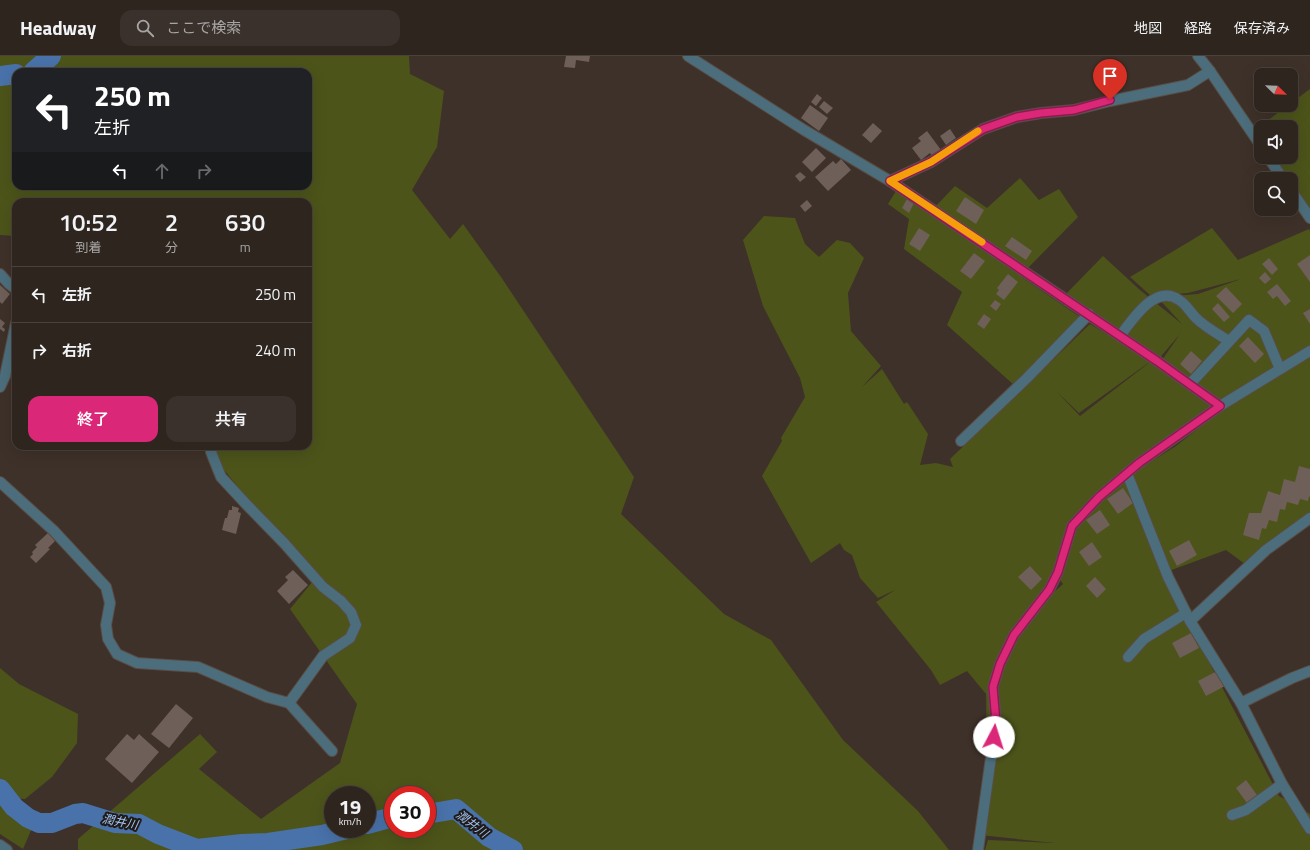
<!DOCTYPE html>
<html lang="ja">
<head>
<meta charset="utf-8">
<style>
	:root { --surface:#2e251f; --page:#3a312c; --text:#f1f3f6; --muted:#a7a5a4; --line:#49423d; --accent:#db2777 }
	body { margin:0; font-family:"Titillium Web","Noto Sans JP",sans-serif; background:var(--page); color:var(--text); height:100vh; display:flex; flex-direction:column; font-size:15px; white-space:nowrap }
	* { box-sizing:border-box; margin:0 }
	p { font-size:13px; color:var(--muted) }
	.icon { flex:none; width:22px; height:22px; fill:none; stroke:currentColor; stroke-width:2; stroke-linecap:round; stroke-linejoin:round }
	.map { position:relative; flex:1; overflow:hidden }
	.panel { position:absolute; left:12px; top:142px; width:300px; height:252px; display:flex; flex-direction:column; background:var(--surface); border-radius:12px; box-shadow:0 4px 16px #0002,0 0 0 1px var(--line) }
	.panel>* { flex:none }
	.banner { position:absolute; left:12px; top:12px; width:300px; height:122px; border-radius:12px; box-shadow:0 4px 16px #0002,0 0 0 1px var(--line); background:#202124; color:#fff; overflow:hidden }
	.needle { width:26px; rotate:113deg }
	.fabs { position:absolute; left:1254px; top:12px; display:grid; gap:8px }
	.fabs a { display:grid; place-items:center; width:44px; height:44px; border-radius:8px; background:var(--surface); box-shadow:0 4px 16px #0002,0 0 0 1px var(--line); font-size:20px }
	.speed { position:absolute; left:324px; top:730px; display:flex; gap:8px; font-size:20px; font-weight:700; text-align:center }
	.speed>* { display:grid; place-content:center; width:52px; height:52px; border-radius:50%; background:var(--surface); box-shadow:0 4px 16px #0002,0 0 0 1px var(--line); line-height:1 }
	.speed small { font-size:10px; font-weight:400 }
	.speed .limit { border:6px solid #d22; background:#fff; color:#111 }
	.pin { position:absolute; display:grid; place-items:center; width:34px; height:34px; color:#fff; margin:-41px -17px; border-radius:50% 50% 50% 0; rotate:-45deg; box-shadow:0 0 4px #0007 }
	.pin .icon { rotate:45deg }
	.me { position:absolute; width:44px; margin:-22px; rotate:5deg; stroke-linejoin:round; filter:drop-shadow(0 0 3px #0008) }
	.turn { display:flex; align-items:center; gap:14px; height:84px; padding:0 16px; font-size:18px }
	.turn .icon { width:52px; height:52px; stroke-width:2.5 }
	.turn b { display:block; font-size:28px; line-height:34px }
	.lanes { display:flex; align-items:center; height:38px; padding:0 16px; background:#0003; justify-content:center; gap:20px; direction:ltr }
	.lanes .off { opacity:.35 }
	.eta { display:flex; justify-content:space-evenly; align-items:center; height:68px; text-align:center }
	.eta b { font-size:24px; font-weight:600; line-height:28px }
	.cta { display:flex; gap:8px; margin-top:auto; padding:8px 16px }
	.cta a { flex:1; height:46px; border-radius:12px; background:var(--accent); color:#fff; font-size:16px; font-weight:600; line-height:46px; text-align:center }
	.cta a+a { background:var(--page); color:var(--text) }
	ul { padding:0; list-style:none }
	li { display:flex; align-items:center; gap:12px; height:56px; padding:0 16px; border-top:1px solid var(--line) }
	li div { flex:1 }
	li b { display:block; font-size:15px }
	li em { font-style:normal }
	header { display:flex; align-items:center; gap:24px; box-sizing:border-box; height:56px; padding:0 20px; background:var(--surface); border-bottom:1px solid var(--line) }
	header strong { font-size:19px }
	nav { display:flex; gap:22px; margin-inline-start:auto; font-size:14px }
	.search { width:280px; height:36px; background:var(--page); display:flex; align-items:center; gap:10px; box-sizing:border-box; padding:0 14px; border-radius:12px; color:var(--muted); font-size:15px }
	.map>svg:first-child { display:block }
</style>
</head>
<body>
<header>
<strong>Headway</strong>
<div class="search"><svg class="icon" aria-label="search" viewBox="0 0 24 24"><circle cx="10" cy="10" r="6"/><path d="M15 15l6 6"/></svg>ここで検索</div>
<nav><a>地図</a><a>経路</a><a>保存済み</a></nav>
</header>
<div class="map">
<svg width="1310" height="794" viewBox="0 0 1310 794">
	<rect width="100%" height="100%" fill="#3e3129"/>
	<g fill="#4c541a" fill-rule="evenodd">
		<path d="M0,0h409l1,18 34,17 -7,56 -25,43 38,49 13,-15 38,53 133,200 -13,37 103,100 47,26 72,100 75,71 31,39h-871v-11l122,-105 17,18 -18,17 62,50 79,-56 17,-59 -67,-95 23,-28 -108,-135h103v-244h-292v34l-16,-1zM16,16h292v114h-292zM333,739h34v34h-34zM393,739h34v34h-34z"/>
		<polygon points="1310,33 1310,157 1291,130 1291,123 1286,123 1271,101 1291,101 1291,71 1261,71 1261,87 1253,76 1288,49 1291,49 1291,47"/>
		<polygon points="1020,122 1039,144 1059,133 1078,161 1028,212 934,152 955,130 987,152"/>
		<polygon points="896,135 1025,219 1023,222 1080,261 1015,330 947,269 962,236 904,193 909,163 888,148"/>
		<path d="M764,160l31,2 10,26 14,13 18,-17 13,3 14,15 -16,35 3,38 30,35 -19,21 20,-18 22,35 3,-2 21,32 -8,31 16,-2 17,4 -3,-8 140,-135 61,37 -72,52 -23,-22 24,25 74,-57 -91,-62 40,-41 37,34 42,34 -25,-27 41,-3 43,-15 -53,14 -37,3 -21,-19 82,-49 26,32 71,-31 1,2v115l-90,60 -3,-1 -100,72 -46,45 -13,48 20,-51 50,-43 48,-30 76,-60 58,-33v161l-65,50 -19,-14 -60,22 24,54 89,170 31,18v36h-325l3,-10 66,3 -74,-8 5,-32 3,1 -2,-110 -19,-23 -27,14 -9,-15 -55,-68 19,-12 -17,8 -18,-20 -8,-23 -8,-5 -4,-7 -29,20 -49,-87 20,-35 -1,-3 24,-41 -5,-19 -37,-72 -20,-66zM1180,278l-18,26 48,39 -53,-38zM1057,520l6,8 -33,30 -1,-3z"/>
		<polygon points="0,612 19,628 78,658 77,687 52,721 25,743 8,742 32,772 23,793 0,778"/>
	</g>
	<g fill="none" stroke-linecap="round" stroke-linejoin="round">
		<g stroke="#4972aa" stroke-width="20">
			<polyline points="33,16 51,0"/>
			<polyline points="0,20 16,18"/>
			<polyline points="0,733 14,751 28,762 39,767 52,767 75,758 83,757 115,767 139,768 158,778 197,793 242,788 268,787 322,779 347,773"/>
			<polyline points="427,758 456,753 489,781 513,794"/>
			<polyline points="367,768 393,761"/>
		</g>
	</g>
	<g fill="#6e5f58">
		<polygon points="566,0 590,0 589,6 576,4 575,12 564,11"/>
		<polygon points="817,38 822,42 816,50 811,46"/>
		<polygon points="824,45 833,52 827,58 819,51"/>
		<polygon points="810,49 828,62 819,75 801,62"/>
		<polygon points="873,67 882,75 871,87 862,79"/>
		<polygon points="950,73 956,82 946,89 940,80"/>
		<polygon points="927,75 941,94 932,100 930,97 921,104 912,92 921,85 918,82"/>
		<polygon points="816,92 826,102 812,116 802,106"/>
		<polygon points="841,103 851,114 828,135 815,121 833,105 836,108"/>
		<polygon points="800,116 806,121 800,126 795,120"/>
		<polygon points="965,141 984,154 976,168 956,155"/>
		<polygon points="907,143 914,147 909,157 902,152"/>
		<polygon points="807,144 812,150 805,156 800,150"/>
		<polygon points="919,172 930,179 920,195 909,188"/>
		<polygon points="1012,181 1032,195 1026,204 1005,190"/>
		<polygon points="974,197 985,205 971,223 960,215"/>
		<polygon points="1310,199 1310,226 1297,208"/>
		<polygon points="1269,202 1278,213 1272,219 1262,208"/>
		<polygon points="1265,216 1271,223 1265,228 1259,222"/>
		<polygon points="1008,218 1018,226 1004,244 996,238 999,234 997,232"/>
		<polygon points="1277,228 1291,245 1285,250 1277,240 1273,243 1267,236"/>
		<polygon points="0,229 10,238 2,248 0,246"/>
		<polygon points="1226,231 1242,248 1233,257 1216,240"/>
		<polygon points="995,244 1001,248 996,255 990,250"/>
		<polygon points="1218,247 1230,261 1224,266 1212,253"/>
		<polygon points="1310,253 1310,268 1303,257"/>
		<polygon points="984,258 991,263 984,273 977,268"/>
		<polygon points="0,263 5,267 2,271 5,273 4,276 0,273"/>
		<polygon points="1248,281 1264,298 1255,307 1239,290"/>
		<polygon points="1191,295 1202,305 1191,318 1180,308"/>
		<polygon points="1299,410 1310,413 1310,440 1309,441 1308,445 1300,443 1298,449 1287,446 1285,454 1280,453 1277,466 1269,464 1266,473 1262,472 1259,484 1243,479 1249,457 1261,457 1268,435 1280,439 1284,423 1295,426"/>
		<polygon points="1123,432 1133,447 1118,458 1107,443"/>
		<polygon points="232,450 239,452 238,456 241,457 236,478 222,474 225,462 227,462 229,454 232,454"/>
		<polygon points="1100,454 1110,469 1097,478 1086,464"/>
		<polygon points="48,477 55,485 48,492 50,493 36,507 30,501 33,498 32,496 37,491 35,489"/>
		<polygon points="1189,484 1197,499 1177,510 1169,495"/>
		<polygon points="1092,486 1102,501 1089,510 1079,496"/>
		<polygon points="1030,510 1042,523 1031,534 1018,521"/>
		<polygon points="293,514 308,529 289,548 277,535 288,524 285,521"/>
		<polygon points="1095,521 1106,533 1097,542 1086,530"/>
		<polygon points="1191,577 1199,592 1180,602 1172,587"/>
		<polygon points="1217,615 1225,630 1206,640 1198,625"/>
		<polygon points="176,648 193,662 169,692 151,678"/>
		<polygon points="127,678 134,684 139,678 159,696 132,727 105,703"/>
		<polygon points="1246,724 1257,739 1247,747 1236,732"/>
	</g>
	<g fill="none" stroke-linecap="round" stroke-linejoin="round">
		<defs>
			<g id="minor">
				<polyline points="688,0 804,74 890,125 1157,305 1220,350"/>
				<polyline points="1198,0 1210,15 1261,90"/>
				<polyline points="1268,101 1283,123"/>
				<polyline points="890,125 931,106 983,73 1017,61 1041,57 1074,54 1110,45 1188,29 1210,15"/>
				<polyline points="1291,134 1310,162"/>
				<polyline points="0,218 9,228 16,233"/>
				<path d="M1120,280c13,-17 36,-53 59,-36 7,4 11,12 17,18 9,9 22,16 33,23"/>
				<polyline points="1190,328 1249,264 1264,275 1280,313"/>
				<polyline points="0,331 5,320 16,267"/>
				<polyline points="961,385 1027,322 1089,258"/>
				<polyline points="213,390 211,396 221,421 246,448 284,487 323,531 341,545 351,556 356,569 350,582 323,600 289,647"/>
				<polyline points="1128,420 1168,521 1190,565"/>
				<polyline points="0,426 54,475 106,531 110,547 106,569 108,583 117,598 137,607 198,611 267,641 289,647 332,695"/>
				<polyline points="1128,601 1144,583 1186,557"/>
				<polyline points="1310,615 1292,622 1241,647 1282,728 1310,773"/>
				<polyline points="1241,647 1190,565 1266,494 1310,462"/>
				<polyline points="1232,759 1246,754 1282,728"/>
				<polyline points="0,789 7,794"/>
				<polyline points="978,794 996,666 993,631 1000,608 1014,579 1049,534 1058,516 1072,470 1099,441 1139,407 1220,350 1310,295"/>
			</g>
		</defs>
		<use href="#minor" stroke="#594d45" stroke-width="12"/>
		<use href="#minor" stroke="#4c6e7c" stroke-width="10"/>
	</g>
	<g fill="none" stroke-linecap="round" stroke-linejoin="round">
		<defs>
			<polyline id="route" points="994,681 996,666 993,631 1000,608 1014,579 1049,534 1058,516 1072,470 1099,441 1139,407 1220,350 1157,305 890,125 931,106 983,73 1017,61 1041,57 1074,54 1110,44"/>
		</defs>
		<use href="#route" stroke="#8e194d" stroke-width="10"/>
		<use href="#route" stroke="#db2777" stroke-width="7"/>
		<polyline stroke="#f59e0b" stroke-width="7" points="978,75 931,106 890,125 982,186"/>
	</g>
	<g text-anchor="middle" stroke-width="4" stroke-linejoin="round" paint-order="stroke">
		<g font-size="12" font-style="italic" fill="#a0c3f3" stroke="#201a17">
			<text transform="translate(120 766) rotate(11)" y="4">潤井川</text>
			<text transform="translate(472 768) rotate(37)" y="4">潤井川</text>
		</g>
	</g>
</svg>
<div class="fabs">
<a><svg class="needle" viewBox="-14 -14 28 28"><path d="M0-13l5 13h-10z" fill="#e53935"/><path d="M0 13l5-13h-10z" fill="#a7a5a4"/></svg></a>
<a><svg class="icon" aria-label="sound" viewBox="0 0 24 24"><path d="M4 9h4l5-4v14l-5-4H4zM17 9q2 3 0 6"/></svg></a>
<a><svg class="icon" aria-label="search" viewBox="0 0 24 24"><circle cx="10" cy="10" r="6"/><path d="M15 15l6 6"/></svg></a>
</div>
<div class="speed"><div>19<small>km/h</small></div><div class="limit">30</div></div>
<div class="pin" style="left:1110px;top:44px;background:#d93025"><svg class="icon" aria-label="arrive" viewBox="0 0 24 24"><path d="M6 21V4h12l-3 4 3 4H6"/></svg></div>
<svg class="me" style="left:994px;top:681px" viewBox="-20 -20 40 40"><circle r="19" fill="#fff"/><path d="M0-13L10 11 0 6-10 11z" fill="#db2777"/></svg>
<div class="banner">
<div class="turn"><svg class="icon" aria-label="left" viewBox="0 0 24 24"><path d="M17 20v-9H6M10 6l-5 5 5 5"/></svg><div><b>250 m</b>左折</div></div>
<div class="lanes"><svg class="icon" aria-label="left" viewBox="0 0 24 24"><path d="M17 20v-9H6M10 6l-5 5 5 5"/></svg><svg class="icon off" aria-label="ahead" viewBox="0 0 24 24"><path d="M12 20V5M6 11l6-6 6 6"/></svg><svg class="icon off" aria-label="right" viewBox="0 0 24 24"><path d="M7 20v-9h11M14 6l5 5-5 5"/></svg></div>
</div>
<section class="panel">
<div class="eta">
<div><b>10:52</b><p>到着</p></div>
<div><b>2</b><p>分</p></div>
<div><b>630</b><p>m</p></div>
</div>
<ul>
<li><svg class="icon" aria-label="left" viewBox="0 0 24 24"><path d="M17 20v-9H6M10 6l-5 5 5 5"/></svg><div><b>左折</b></div><em>250 m</em></li>
<li><svg class="icon" aria-label="right" viewBox="0 0 24 24"><path d="M7 20v-9h11M14 6l5 5-5 5"/></svg><div><b>右折</b></div><em>240 m</em></li>
</ul>
<div class="cta"><a>終了</a><a>共有</a></div>
</section>
</div>
</body>
</html>
